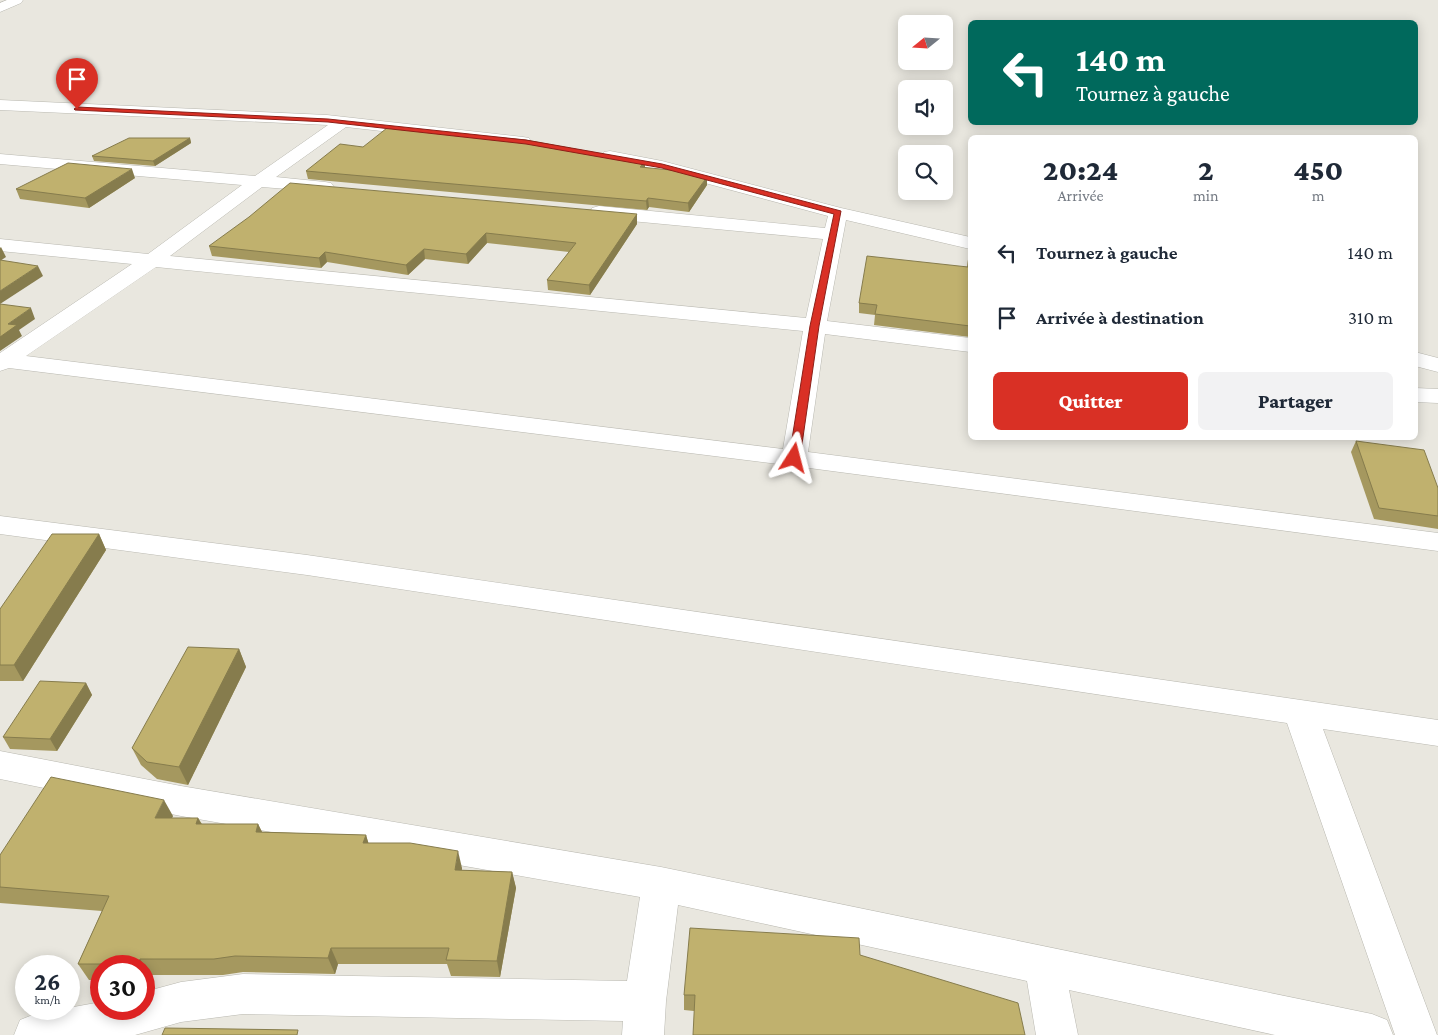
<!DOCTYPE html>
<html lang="fr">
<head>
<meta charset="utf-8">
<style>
	:root { --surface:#fff; --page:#f2f2f3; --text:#1f2937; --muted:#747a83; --accent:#d93025 }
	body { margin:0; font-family:"Crimson Pro",serif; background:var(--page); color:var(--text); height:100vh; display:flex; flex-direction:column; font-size:19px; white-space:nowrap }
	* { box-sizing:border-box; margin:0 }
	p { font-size:16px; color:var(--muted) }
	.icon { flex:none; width:28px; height:28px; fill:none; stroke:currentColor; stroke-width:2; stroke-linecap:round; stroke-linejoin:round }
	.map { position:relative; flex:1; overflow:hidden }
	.details { position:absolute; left:968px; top:135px; width:450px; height:305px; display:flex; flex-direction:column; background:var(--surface); border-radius:8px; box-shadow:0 2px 12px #0003 }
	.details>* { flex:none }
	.guide { position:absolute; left:968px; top:20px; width:450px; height:105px; border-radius:8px; box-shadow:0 2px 12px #0003; background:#00695c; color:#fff; overflow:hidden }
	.needle { width:32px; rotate:252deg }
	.buttons { position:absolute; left:898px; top:15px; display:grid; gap:10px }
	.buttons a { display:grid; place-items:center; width:55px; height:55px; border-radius:8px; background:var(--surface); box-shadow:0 2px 12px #0003; font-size:25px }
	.speed { position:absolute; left:15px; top:955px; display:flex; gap:10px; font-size:25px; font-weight:700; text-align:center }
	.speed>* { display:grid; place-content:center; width:65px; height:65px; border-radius:50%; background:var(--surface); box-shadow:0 2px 12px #0003; line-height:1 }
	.speed small { font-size:12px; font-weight:400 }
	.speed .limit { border:8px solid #d22; background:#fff; color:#111 }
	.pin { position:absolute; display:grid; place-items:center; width:42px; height:42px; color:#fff; margin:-51px -21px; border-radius:50% 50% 50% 0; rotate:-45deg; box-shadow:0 0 5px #0007 }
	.pin .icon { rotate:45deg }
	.me { position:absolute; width:55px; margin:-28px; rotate:9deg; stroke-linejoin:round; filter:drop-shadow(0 0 4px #0008) }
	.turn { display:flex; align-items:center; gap:18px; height:105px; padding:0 25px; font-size:22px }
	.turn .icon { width:65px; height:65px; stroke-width:2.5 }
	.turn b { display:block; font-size:35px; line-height:42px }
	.eta { display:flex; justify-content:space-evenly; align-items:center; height:85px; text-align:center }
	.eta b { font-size:30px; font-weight:800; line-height:35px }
	.action { display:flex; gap:10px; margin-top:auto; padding:10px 25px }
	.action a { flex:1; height:58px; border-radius:8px; background:var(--accent); color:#fff; font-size:20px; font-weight:800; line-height:58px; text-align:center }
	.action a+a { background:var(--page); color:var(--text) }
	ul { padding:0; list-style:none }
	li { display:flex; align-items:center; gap:15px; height:65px; padding:0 25px }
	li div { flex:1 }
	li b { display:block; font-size:19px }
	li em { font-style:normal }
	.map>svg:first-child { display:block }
</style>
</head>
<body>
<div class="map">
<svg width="1438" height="1035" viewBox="0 0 1438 1035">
	<rect width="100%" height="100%" fill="#e9e7df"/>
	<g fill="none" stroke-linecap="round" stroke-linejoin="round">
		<defs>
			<g id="street">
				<path d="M0,100l327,15 196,22 6,1 2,4 -2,4 -6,1 -177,-20 -70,50 49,5 6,1 3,4 -3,4 -6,1 -63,-5 -92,69 636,62 17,-79 -224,-21 -7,-2 -2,-4 2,-4 7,-2 226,22 3,-12 -168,-45 -56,-11 -3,-4 3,-4 6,-1 52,10 179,47 129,29v12l-124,-29 -19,101 143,17v14l-145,-18 -17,118 630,81v18l-644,-85 -785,-98 -9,3v-18l132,-89 -132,-13v-12l148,15 94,-69 -242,-21v-10l255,22 73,-51 -328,-15zM156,267l647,64 -20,118 -757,-93z"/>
				<polygon points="1415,352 1438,358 1438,372 1415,366"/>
				<polygon points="1415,388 1438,389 1438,403 1415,402"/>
				<polygon points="0,516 307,555 1438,720 1438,746 1323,729 1437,1035 1395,1035 1287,723 307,575 0,534"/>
				<polygon points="0,751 181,786 661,867 1372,1014 1387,1020 1393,1035 1275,1035 1069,990 1078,1035 1036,1035 1027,981 678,905 666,1001 664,1035 622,1035 623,1021 243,1014 181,1022 135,1035 14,1035 20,1020 35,1014 101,1002 101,1009 144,1009 144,992 181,982 243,974 627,981 640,897 181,816 0,779"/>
			</g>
			<polygon id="secondary" points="7,0 23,0 21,3 0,12 0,3"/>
		</defs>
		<use href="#street" stroke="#b9b8b0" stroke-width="1"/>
		<use href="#secondary" stroke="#b9b8b0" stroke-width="1"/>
		<use href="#street" fill="#fff" fill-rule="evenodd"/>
		<use href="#secondary" fill="#fff" fill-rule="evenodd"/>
	</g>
	<g fill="#a5985f">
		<polygon points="190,138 191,143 155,166 94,161 92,156"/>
		<polygon points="363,147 645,162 645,167 707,185 689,212 649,207 647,210 308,179 306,171"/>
		<polygon points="135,178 89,208 20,199 16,189"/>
		<polygon points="637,214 637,224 590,295 548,290 547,280 569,252 487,243 468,264 425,259 408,275 327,262 321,268 212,256 209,246"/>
		<polygon points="969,252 970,337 874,325 875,315 859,313 859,303 967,267"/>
		<polygon points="1356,441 1438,488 1438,529 1374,519 1351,452"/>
		<polygon points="99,534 106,550 23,681 0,681 0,609"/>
		<polygon points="239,649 246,667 188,785 157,779 141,765 132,748"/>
		<polygon points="86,683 92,695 57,751 10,749 3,737"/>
		<polygon points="173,816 172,818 198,818 202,824 258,824 262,832 366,835 368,843 462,868 462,870 512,872 516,888 500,977 451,976 447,964 338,964 335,974 243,972 223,975 150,975 148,980 144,980 144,966 101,966 101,980 89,980 78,964 102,911 0,903 0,855"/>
		<polygon points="859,938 694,1011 684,1010 684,995"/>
	</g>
	<g fill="#867c4d">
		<polygon points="190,138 191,143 155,166 153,161"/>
		<polygon points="645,162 645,170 640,167"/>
		<polygon points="132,169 135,178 89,208 85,198"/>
		<polygon points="707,177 707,185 689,212 688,203"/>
		<polygon points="648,198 649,207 647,210 646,201"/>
		<polygon points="637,214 637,224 590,295 589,285"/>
		<polygon points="486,233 487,243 468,264 466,254"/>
		<polygon points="1,247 6,257 0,261 0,248"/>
		<polygon points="424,249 425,259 408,275 406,265"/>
		<polygon points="325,252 327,262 321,268 319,258"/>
		<polygon points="38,266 43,276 0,304 0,291"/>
		<polygon points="31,308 35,319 19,330 22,336 0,351 0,337 8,324"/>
		<polygon points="99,534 106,550 23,681 14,665"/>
		<polygon points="239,649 246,667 188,785 179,767"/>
		<polygon points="86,683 92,695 57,751 50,739"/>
		<polygon points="164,800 173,816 164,834 155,818"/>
		<polygon points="198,818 207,834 196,824"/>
		<polygon points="258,824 266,840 256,832"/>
		<polygon points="366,835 371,851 363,843"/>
		<polygon points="458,851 462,868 459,887 455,870"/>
		<polygon points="512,872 516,888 500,977 497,961"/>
		<polygon points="331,948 338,964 335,974 328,958"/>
		<polygon points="140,959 150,975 148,980 144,973 144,966 139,966 138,964"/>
	</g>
	<g fill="#c0b16e" stroke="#867c4d">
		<polygon points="387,128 525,140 645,162 640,167 691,172 707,177 688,203 648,198 646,201 306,171 340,144 363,147"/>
		<polygon points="129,138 190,138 153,161 92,156"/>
		<polygon points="68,163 132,169 85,198 16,189"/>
		<polygon points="290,183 637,214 589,285 547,280 576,243 486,233 466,254 424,249 406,265 325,252 319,258 209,246 249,217"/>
		<polygon points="969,252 970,326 875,314 877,305 859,303 867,256 968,267"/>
		<polygon points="0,260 38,266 0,291"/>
		<polygon points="0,304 31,308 8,324 17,325 0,337"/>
		<polygon points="1356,441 1424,450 1438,488 1438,516 1379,508"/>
		<polygon points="52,534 99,534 14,665 0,665 0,609"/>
		<polygon points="188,647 239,649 179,767 147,762 132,748"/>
		<polygon points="40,681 86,683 50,739 3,737"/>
		<polygon points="51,777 164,800 155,818 198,818 196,824 258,824 256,832 366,835 363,843 410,843 458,851 455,870 512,872 497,961 446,960 449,948 331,948 328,958 235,956 214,959 140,959 138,964 78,964 109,896 0,887 0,855"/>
		<polygon points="690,928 859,938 860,955 1018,1003 1025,1035 693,1035 695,995 684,995"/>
		<polygon points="165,1028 298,1030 297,1035 162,1035"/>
	</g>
	<polygon fill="#d93025" stroke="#8d1f18" points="77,107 328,119 526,140 662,164 841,211 819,326 800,458 794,461 789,458 810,326 834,214 662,168 526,144 328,122 75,110 74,109"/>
</svg>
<div class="buttons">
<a><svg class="needle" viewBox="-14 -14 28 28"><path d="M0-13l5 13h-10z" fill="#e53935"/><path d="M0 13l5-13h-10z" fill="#747a83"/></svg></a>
<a><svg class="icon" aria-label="sound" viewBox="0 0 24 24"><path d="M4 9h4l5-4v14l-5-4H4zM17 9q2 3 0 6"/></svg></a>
<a><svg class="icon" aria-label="search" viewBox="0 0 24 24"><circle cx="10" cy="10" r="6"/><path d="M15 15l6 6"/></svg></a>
</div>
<div class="speed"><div>26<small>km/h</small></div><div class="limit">30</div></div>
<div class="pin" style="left:77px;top:109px;background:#d93025"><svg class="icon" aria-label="arrive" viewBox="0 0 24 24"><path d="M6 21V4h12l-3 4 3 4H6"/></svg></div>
<svg class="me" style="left:794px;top:458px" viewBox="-20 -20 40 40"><path d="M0-17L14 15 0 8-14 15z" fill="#d93025" stroke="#fff" stroke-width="4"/></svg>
<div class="guide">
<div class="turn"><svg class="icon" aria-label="left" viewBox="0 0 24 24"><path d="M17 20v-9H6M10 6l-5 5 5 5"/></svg><div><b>140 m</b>Tournez à gauche</div></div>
</div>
<section class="details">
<div class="eta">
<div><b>20:24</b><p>Arrivée</p></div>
<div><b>2</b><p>min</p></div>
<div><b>450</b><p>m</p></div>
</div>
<ul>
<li><svg class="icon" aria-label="left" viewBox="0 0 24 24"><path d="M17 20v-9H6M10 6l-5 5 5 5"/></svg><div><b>Tournez à gauche</b></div><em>140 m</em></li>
<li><svg class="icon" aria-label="arrive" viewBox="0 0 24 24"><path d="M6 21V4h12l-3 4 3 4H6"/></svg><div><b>Arrivée à destination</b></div><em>310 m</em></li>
</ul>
<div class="action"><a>Quitter</a><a>Partager</a></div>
</section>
</div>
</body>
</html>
